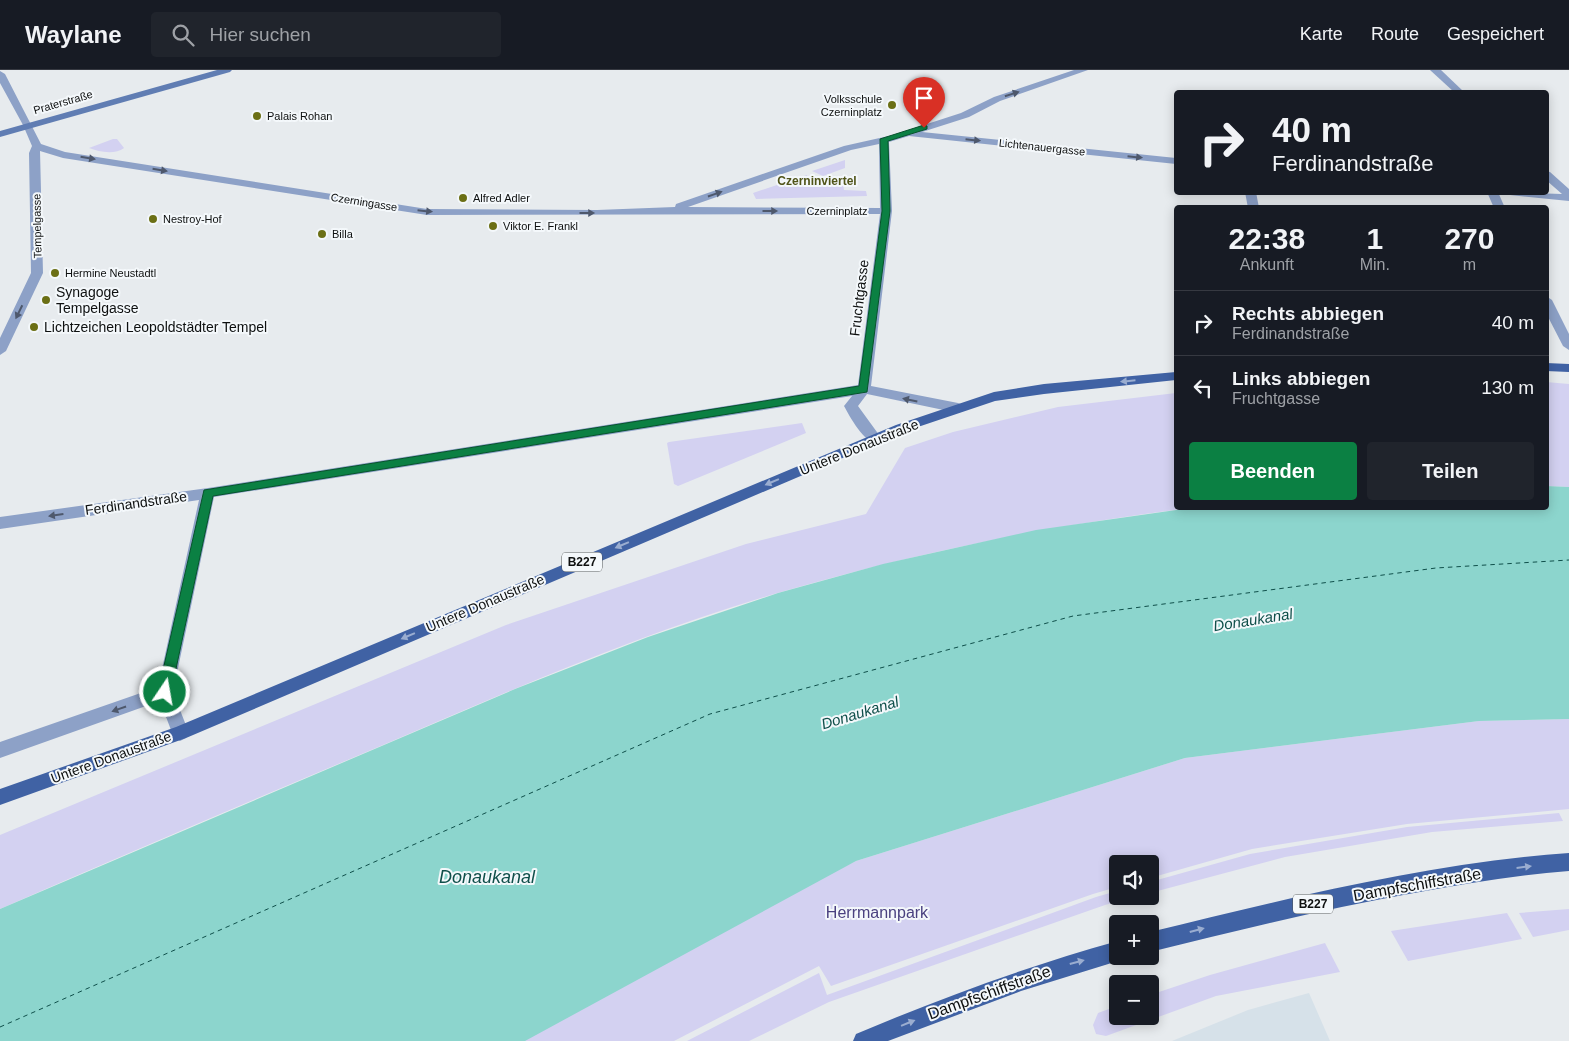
<!DOCTYPE html>
<html lang="de">
<head>
<meta charset="utf-8">
<style>
	:root { --surface:#171b24; --page:#20242c; --text:#f1f3f6; --muted:#9ea1a6; --line:#363941; --accent:#0b8043 }
	body { margin:0; font-family:Arial,sans-serif; background:var(--page); color:var(--text); height:100vh; display:flex; flex-direction:column; font-size:19px; white-space:nowrap }
	* { box-sizing:border-box; margin:0 }
	p { font-size:16px; color:var(--muted) }
	.icon { flex:none; width:28px; height:28px; fill:none; stroke:currentColor; stroke-width:2; stroke-linecap:round; stroke-linejoin:round }
	.map { position:relative; flex:1; overflow:hidden }
	.side { position:absolute; left:1174px; top:135px; width:375px; height:305px; display:flex; flex-direction:column; background:var(--surface); border-radius:5px; box-shadow:0 2px 12px #0003 }
	.side>* { flex:none }
	.banner { position:absolute; left:1174px; top:20px; width:375px; height:105px; border-radius:5px; box-shadow:0 2px 12px #0003; background:#171b24; color:var(--text); overflow:hidden }
	.controls { position:absolute; left:1109px; top:785px; display:grid; gap:10px }
	.controls a { display:grid; place-items:center; width:50px; height:50px; border-radius:5px; background:var(--surface); box-shadow:0 2px 12px #0003; font-size:25px }
	.pin { position:absolute; display:grid; place-items:center; width:42px; height:42px; color:#fff; margin:-51px -21px; border-radius:50% 50% 50% 0; rotate:-45deg; box-shadow:0 0 5px #0007 }
	.pin .icon { rotate:45deg }
	.me { position:absolute; width:55px; margin:-28px; rotate:12deg; stroke-linejoin:round; filter:drop-shadow(0 0 4px #0008) }
	.turn { display:flex; align-items:center; gap:18px; height:105px; padding:0 15px; font-size:22px }
	.turn .icon { width:65px; height:65px; stroke-width:2.5 }
	.turn b { display:block; font-size:35px; line-height:42px }
	.eta { display:flex; justify-content:space-evenly; align-items:center; height:85px; text-align:center }
	.eta b { font-size:30px; font-weight:700; line-height:35px }
	.cta { display:flex; gap:10px; margin-top:auto; padding:10px 15px }
	.cta a { flex:1; height:58px; border-radius:5px; background:var(--accent); color:#fff; font-size:20px; font-weight:700; line-height:58px; text-align:center }
	.cta a+a { background:var(--page); color:var(--text) }
	ul { padding:0; list-style:none }
	li { display:flex; align-items:center; gap:15px; height:65px; padding:0 15px; border-top:1px solid var(--line) }
	li div { flex:1 }
	li b { display:block; font-size:19px }
	li em { font-style:normal }
	header { display:flex; align-items:center; gap:30px; box-sizing:border-box; height:70px; padding:0 25px; background:var(--surface); border-bottom:1px solid var(--line) }
	header strong { font-size:24px }
	nav { display:flex; gap:28px; margin-inline-start:auto; font-size:18px }
	.search { width:350px; height:45px; background:var(--page); display:flex; align-items:center; gap:12px; box-sizing:border-box; padding:0 18px; border-radius:5px; color:var(--muted); font-size:19px }
	.map>svg:first-child { display:block }
</style>
</head>
<body>
<header>
<strong>Waylane</strong>
<div class="search"><svg class="icon" aria-label="search" viewBox="0 0 24 24"><circle cx="10" cy="10" r="6"/><path d="M15 15l6 6"/></svg>Hier suchen</div>
<nav><a>Karte</a><a>Route</a><a>Gespeichert</a></nav>
</header>
<div class="map">
<svg width="1569" height="971" viewBox="0 0 1569 971">
	<rect width="100%" height="100%" fill="#e7ebee"/>
	<polygon fill="#d6e1e9" points="1309,923 1330,971 1172,971 1248,940"/>
	<g fill="#d3d1f1">
		<path d="M113,69h4l7,9c-9,7 -25,4 -35,0z"/>
		<polygon points="845,90 845,98 823,106 812,101"/>
		<polygon points="807,105 809,115 842,107 844,120 866,121 867,126 756,129 753,123"/>
		<polygon points="1546,312 1569,314 1569,417 1546,416"/>
		<path d="M1176,323v115h14c-138,17 -275,45 -409,84 -134,39 -263,95 -391,150 -130,55 -260,110 -390,167v-74l506,-210 240,-81 120,-30 39,-66 48,-16 105,-25z"/>
		<polygon points="802,353 806,363 678,416 674,414 667,373 669,372"/>
		<polygon points="1569,649 1569,739 1407,754 1252,779 1150,808 1150,794 1118,794 1117,817 1093,824 831,916 819,896 674,971 486,971 856,791 1185,688 1479,651"/>
		<polygon points="1559,743 1563,751 1432,762 1285,787 1150,823 1150,812 1250,784 1407,757"/>
		<polygon points="1117,821 1118,826 1137,826 1105,835 829,932 749,971 687,971 819,903 827,925 1096,827"/>
		<polygon points="1569,839 1569,860 1533,867 1519,843"/>
		<polygon points="1507,843 1522,869 1408,891 1391,861"/>
		<polygon points="1325,873 1340,902 1216,926 1106,966 1096,964 1093,955 1098,943 1117,936 1118,946 1150,946 1150,925 1210,905"/>
	</g>
	<polygon fill="#8cd5cd" points="1546,416 1569,417 1569,649 1479,651 1185,688 856,791 525,971 0,971 0,839 515,619 648,567 778,523 883,494 1036,460 1190,438 1546,438"/>
	<g fill="none" stroke-linecap="round" stroke-linejoin="round">
		<polyline stroke="#0f4f4a" stroke-width="1" stroke-dasharray="4.5 4" stroke-linecap="butt" points="0,957 710,644 1073,546 1436,498 1569,490"/>
		<g fill="#8da1c7" fill-rule="evenodd">
			<path d="M1074,0h14l-88,31 -31,16 -47,15 254,26v6l-267,-28 -20,6 3,69 -21,175 87,17 5,2 2,3 -2,3 -5,2 -91,-19 -9,12 24,33 -2,4c-14,4 -30,-26 -36,-37l8,-10 -638,101 -41,195 16,41 -3,5 -6,3 -6,-3 -14,-37 -160,57v-16l158,-55 41,-187 -199,29v-12l208,-29 650,-103 22,-171 -453,1 -364,-57 -23,-7 3,122 -37,78 -6,4v-17l31,-65 -2,-120 3,-7 -9,-21 -23,-42v-12l5,3 36,70 24,8 362,57 170,1 78,-3 1,-3 168,-58 49,-11 68,-22 33,-16zM879,74l1,64 -192,-1 163,-57z"/>
			<polygon points="1430,0 1441,0 1464,22 1454,22"/>
			<polygon points="1546,101 1550,102 1569,119 1569,131 1510,125 1505,122 1562,124 1546,110"/>
			<polygon points="1245,122 1256,122 1259,138 1248,138"/>
			<polygon points="1487,122 1498,122 1505,138 1494,138"/>
			<polygon points="1546,226 1552,230 1569,264 1569,280 1563,276 1546,243"/>
		</g>
		<polygon fill="#607db3" fill-rule="evenodd" points="217,0 232,0 230,2 0,67 0,61"/>
		<g fill="#4062a4" fill-rule="evenodd">
			<polygon points="1546,293 1569,294 1569,302 1546,301"/>
			<polygon points="1176,302 1176,310 1044,324 995,331 906,361 186,668 0,735 0,719 176,657 896,355 994,322 1044,314"/>
			<path d="M1569,783v18c-52,4 -103,13 -155,22 -89,16 -176,37 -264,59v-20c136,-33 279,-69 419,-79z"/>
			<path d="M1118,871v15h8l-8,5 -97,30 -133,50h-35l3,-7c85,-36 172,-68 262,-93z"/>
		</g>
	</g>
	<defs><path id="oneway-solid" d="M-6-.8H1V-3.2L6.5 0L1 3.2V.8H-6Z" transform="scale(1.25)"/></defs>
	<g fill="#4e586c">
		<use href="#oneway-solid" transform="translate(1012 24) rotate(-18)"/>
		<use href="#oneway-solid" transform="translate(973 70) rotate(6)"/>
		<use href="#oneway-solid" transform="translate(1135 87) rotate(6)"/>
		<use href="#oneway-solid" transform="translate(88 88) rotate(9)"/>
		<use href="#oneway-solid" transform="translate(160 100) rotate(9)"/>
		<use href="#oneway-solid" transform="translate(715 124) rotate(-19)"/>
		<use href="#oneway-solid" transform="translate(425 141) rotate(6)"/>
		<use href="#oneway-solid" transform="translate(770 141)"/>
		<use href="#oneway-solid" transform="translate(587 143)"/>
		<use href="#oneway-solid" transform="translate(19 242) rotate(116)"/>
		<use href="#oneway-solid" transform="translate(910 330) rotate(-168)"/>
		<use href="#oneway-solid" transform="translate(56 445) rotate(172)"/>
		<use href="#oneway-solid" transform="translate(119 639) rotate(161)"/>
	</g>
	<g fill="#9aadd0">
		<use href="#oneway-solid" transform="translate(1128 311) rotate(174)"/>
		<use href="#oneway-solid" transform="translate(772 412) rotate(157)"/>
		<use href="#oneway-solid" transform="translate(622 475) rotate(157)"/>
		<use href="#oneway-solid" transform="translate(408 566) rotate(157)"/>
		<use href="#oneway-solid" transform="translate(1524 797) rotate(-7)"/>
		<use href="#oneway-solid" transform="translate(1197 860) rotate(-15)"/>
		<use href="#oneway-solid" transform="translate(1077 892) rotate(-15)"/>
		<use href="#oneway-solid" transform="translate(908 953) rotate(-22)"/>
	</g>
	<polygon fill="#0b8043" stroke="#07532c" points="924,55 927,56 927,59 888,71 890,141 867,322 213,426 171,622 169,626 165,628 160,626 158,622 204,420 859,316 882,141 880,69"/>
	<g fill="#6b6f15" stroke="#f4f8fb" stroke-width="2">
		<circle cx="892" cy="35" r="5"/>
		<circle cx="257" cy="46" r="5"/>
		<circle cx="463" cy="128" r="5"/>
		<circle cx="153" cy="149" r="5"/>
		<circle cx="493" cy="156" r="5"/>
		<circle cx="322" cy="164" r="5"/>
		<circle cx="55" cy="203" r="5"/>
		<circle cx="46" cy="230" r="5"/>
		<circle cx="34" cy="257" r="5"/>
	</g>
	<g text-anchor="middle" stroke-width="4" stroke-linejoin="round" paint-order="stroke">
		<g font-size="11" fill="#0e1010" stroke="#f4f8fb" text-anchor="start">
			<text x="882" y="33" text-anchor="end">Volksschule<tspan x="882" dy="13">Czerninplatz</tspan></text>
			<text x="267" y="50">Palais Rohan</text>
			<text x="473" y="132">Alfred Adler</text>
			<text x="163" y="153">Nestroy-Hof</text>
			<text x="503" y="160">Viktor E. Frankl</text>
			<text x="332" y="168">Billa</text>
			<text x="65" y="207">Hermine Neustadtl</text>
		</g>
		<g font-size="11" fill="#0e1010" stroke="#f4f8fb">
			<text transform="translate(63 32) rotate(-16)" y="4">Praterstraße</text>
			<text transform="translate(1042 77) rotate(6)" y="4">Lichtenauergasse</text>
			<text transform="translate(364 132) rotate(9)" y="4">Czerningasse</text>
			<text x="837" y="145">Czerninplatz</text>
			<text transform="translate(37 156) rotate(-91)" y="4">Tempelgasse</text>
		</g>
		<g font-size="12" font-weight="bold" fill="#505419" stroke="#f4f8fb">
			<text x="817" y="115">Czerninviertel</text>
		</g>
		<g fill="#f4f8fb" stroke="#535656" stroke-width="1">
			<rect x="562" y="482.5" width="40" height="19" rx="4"/>
			<rect x="1293" y="824.5" width="40" height="19" rx="4"/>
		</g>
		<g font-size="12" font-weight="bold" fill="#0e1010">
			<text x="582" y="496">B227</text>
			<text x="1313" y="838">B227</text>
		</g>
		<g font-size="14" fill="#0e1010" stroke="#f4f8fb" text-anchor="start">
			<text x="56" y="227">Synagoge<tspan x="56" dy="16">Tempelgasse</tspan></text>
			<text x="44" y="262">Lichtzeichen Leopoldstädter Tempel</text>
		</g>
		<g font-size="14" fill="#0e1010" stroke="#f4f8fb">
			<text transform="translate(859 228) rotate(-83)" y="5">Fruchtgasse</text>
			<text transform="translate(859 377) rotate(-22)" y="5">Untere Donaustraße</text>
			<text transform="translate(136 433) rotate(-8)" y="5">Ferdinandstraße</text>
			<text transform="translate(485 533) rotate(-23)" y="5">Untere Donaustraße</text>
			<text transform="translate(111 687) rotate(-20)" y="5">Untere Donaustraße</text>
		</g>
		<g font-size="15" font-style="italic" fill="#0f4f4a" stroke="#f4f8fb">
			<text transform="translate(1253 550) rotate(-9)" y="5">Donaukanal</text>
			<text transform="translate(860 643) rotate(-17)" y="5">Donaukanal</text>
		</g>
		<g font-size="16" fill="#0e1010" stroke="#f4f8fb">
			<text transform="translate(1417 814) rotate(-10)" y="6">Dampfschiffstraße</text>
			<text transform="translate(989 922) rotate(-20)" y="6">Dampfschiffstraße</text>
		</g>
		<g font-size="16" fill="#4a4180" stroke="#f4f8fb">
			<text x="877" y="848">Herrmannpark</text>
		</g>
		<g font-size="18" font-style="italic" fill="#0f4f4a" stroke="#f4f8fb">
			<text x="487" y="813">Donaukanal</text>
		</g>
	</g>
</svg>
<div class="controls">
<a><svg class="icon" aria-label="sound" viewBox="0 0 24 24"><path d="M4 9h4l5-4v14l-5-4H4zM17 9q2 3 0 6"/></svg></a>
<a>+</a>
<a>−</a>
</div>
<div class="pin" style="left:924px;top:58px;background:#d93025"><svg class="icon" aria-label="arrive" viewBox="0 0 24 24"><path d="M6 21V4h12l-3 4 3 4H6"/></svg></div>
<svg class="me" style="left:165px;top:622px" viewBox="-20 -20 40 40"><circle r="17" fill="#0b8043" stroke="#fff" stroke-width="3"/><path d="M0-11L8 9 0 5-8 9z" fill="#fff"/></svg>
<div class="banner">
<div class="turn"><svg class="icon" aria-label="right" viewBox="0 0 24 24"><path d="M7 20v-9h11M14 6l5 5-5 5"/></svg><div><b>40 m</b>Ferdinandstraße</div></div>
</div>
<section class="side">
<div class="eta">
<div><b>22:38</b><p>Ankunft</p></div>
<div><b>1</b><p>Min.</p></div>
<div><b>270</b><p>m</p></div>
</div>
<ul>
<li><svg class="icon" aria-label="right" viewBox="0 0 24 24"><path d="M7 20v-9h11M14 6l5 5-5 5"/></svg><div><b>Rechts abbiegen</b><p>Ferdinandstraße</p></div><em>40 m</em></li>
<li><svg class="icon" aria-label="left" viewBox="0 0 24 24"><path d="M17 20v-9H6M10 6l-5 5 5 5"/></svg><div><b>Links abbiegen</b><p>Fruchtgasse</p></div><em>130 m</em></li>
</ul>
<div class="cta"><a>Beenden</a><a>Teilen</a></div>
</section>
</div>
</body>
</html>
